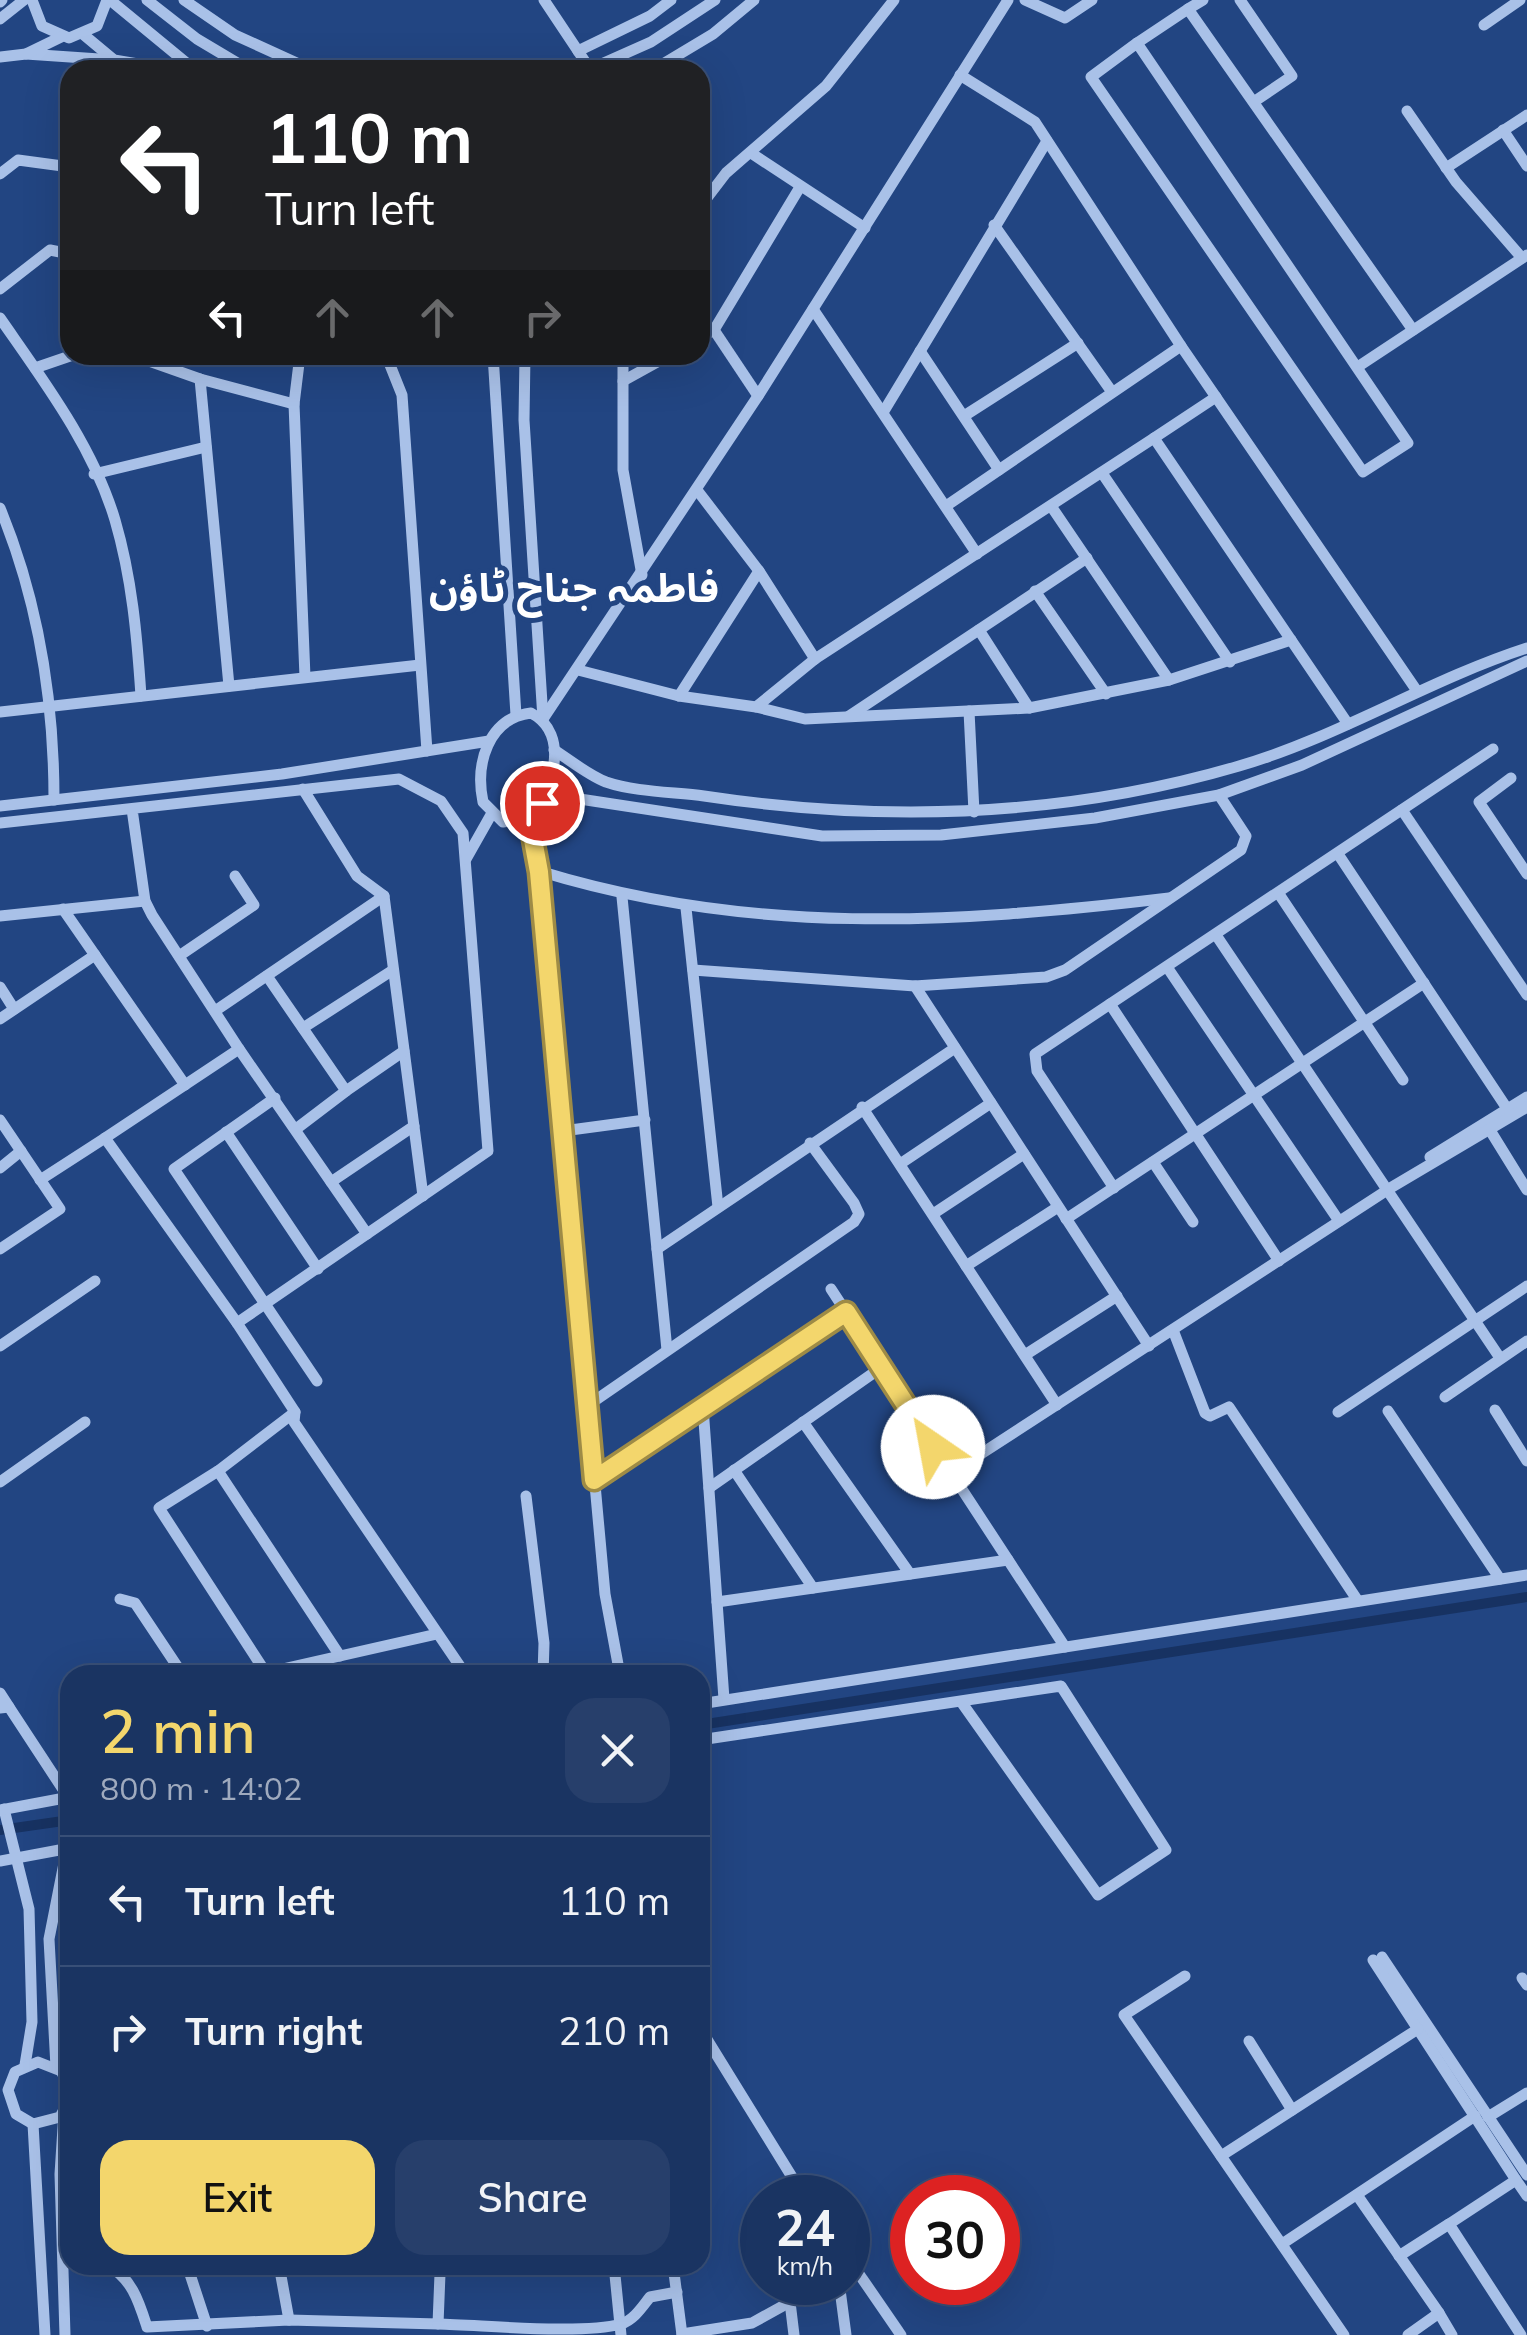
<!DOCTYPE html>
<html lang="en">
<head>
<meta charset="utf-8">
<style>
	:root { --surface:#1a3462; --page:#273f6b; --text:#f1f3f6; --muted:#9faabe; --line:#384f77; --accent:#f3d66c }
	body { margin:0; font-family:Mulish,"Noto Sans Arabic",sans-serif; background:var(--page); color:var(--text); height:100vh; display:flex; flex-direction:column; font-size:38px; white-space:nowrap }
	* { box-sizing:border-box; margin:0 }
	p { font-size:32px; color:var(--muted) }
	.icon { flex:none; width:55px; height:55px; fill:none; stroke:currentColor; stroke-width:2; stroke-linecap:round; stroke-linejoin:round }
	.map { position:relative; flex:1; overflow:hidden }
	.side { position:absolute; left:60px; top:1665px; width:650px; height:610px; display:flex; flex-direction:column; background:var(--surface); border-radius:30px; box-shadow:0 10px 40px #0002,0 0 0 2px var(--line) }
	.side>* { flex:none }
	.top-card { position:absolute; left:60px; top:60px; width:650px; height:305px; border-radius:30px; box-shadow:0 10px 40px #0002,0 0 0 2px var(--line); background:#202124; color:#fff; overflow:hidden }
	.speed { position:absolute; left:740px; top:2175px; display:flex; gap:20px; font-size:50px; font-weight:700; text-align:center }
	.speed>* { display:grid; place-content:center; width:130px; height:130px; border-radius:50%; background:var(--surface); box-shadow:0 10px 40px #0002,0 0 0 2px var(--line); line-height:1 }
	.speed small { font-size:25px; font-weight:400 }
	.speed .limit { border:15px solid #d22; background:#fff; color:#111 }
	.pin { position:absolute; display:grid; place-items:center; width:85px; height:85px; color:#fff; margin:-42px; border:5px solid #fff; border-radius:50%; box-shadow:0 2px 10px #0007 }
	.me { position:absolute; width:110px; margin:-55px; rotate:327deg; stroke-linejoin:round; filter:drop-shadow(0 0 8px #0008) }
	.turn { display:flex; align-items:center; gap:35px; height:210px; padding:0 40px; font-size:45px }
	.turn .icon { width:130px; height:130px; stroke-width:2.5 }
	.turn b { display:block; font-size:70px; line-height:85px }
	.lanes { display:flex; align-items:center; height:95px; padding:0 40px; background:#0003; justify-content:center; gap:50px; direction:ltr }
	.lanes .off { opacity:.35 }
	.round { display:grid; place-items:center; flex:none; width:105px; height:105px; border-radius:30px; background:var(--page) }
	.head { display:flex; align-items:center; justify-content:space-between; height:170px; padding:0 40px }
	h1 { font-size:60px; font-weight:600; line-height:75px; color:var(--accent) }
	.primary-button { display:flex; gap:20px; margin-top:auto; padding:20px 40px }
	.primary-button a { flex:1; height:115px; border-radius:30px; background:var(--accent); color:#111; font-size:40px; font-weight:600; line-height:115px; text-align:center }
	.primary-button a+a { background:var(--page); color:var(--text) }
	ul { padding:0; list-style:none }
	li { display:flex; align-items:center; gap:30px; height:130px; padding:0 40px; border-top:2px solid var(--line) }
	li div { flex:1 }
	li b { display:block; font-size:38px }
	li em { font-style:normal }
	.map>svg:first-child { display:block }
</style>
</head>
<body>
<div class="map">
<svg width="1527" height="2335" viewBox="0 0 1527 2335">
	<rect width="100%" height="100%" fill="#224582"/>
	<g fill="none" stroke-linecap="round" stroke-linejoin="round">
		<g stroke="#173262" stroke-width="10">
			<polyline points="700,1725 1527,1597"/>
			<polyline points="0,1830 70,1820"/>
		</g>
		<g stroke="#a9c1e8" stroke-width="11">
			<polyline points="32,0 42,26 69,38 97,26 107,0"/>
			<polyline points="110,0 195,70"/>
			<polyline points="147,0 197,39 249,70"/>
			<polyline points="184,0 235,35 312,70"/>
			<polyline points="544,0 590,69"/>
			<polyline points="1025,0 1065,18 1092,0"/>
			<polyline points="1240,0 1292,76 1255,101"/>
			<polyline points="0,2 2,0"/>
			<polyline points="1188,9 1203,0"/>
			<polyline points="0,19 24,0"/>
			<polyline points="1484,25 1520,0"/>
			<polyline points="84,35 114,60 174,70"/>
			<polygon points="1137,43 1408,443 1363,472 1091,77"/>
			<polyline points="1137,43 1188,9 1413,330"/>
			<polyline points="578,51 650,16 671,0"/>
			<polyline points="26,54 114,60"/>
			<polyline points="0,57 26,54 61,37"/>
			<polyline points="588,70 651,42 715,0"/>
			<polyline points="653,70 713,34 754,0"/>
			<polyline points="960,75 1035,122 1181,346 1417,691"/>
			<polyline points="1407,111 1456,182 1522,258"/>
			<polyline points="1503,130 1527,166"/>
			<polyline points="751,153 865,228"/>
			<polyline points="1446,168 1527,115"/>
			<polyline points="0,174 18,160 70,167"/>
			<polyline points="700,207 726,173 826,86 894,0"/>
			<polyline points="994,225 1112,392"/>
			<polyline points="0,289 50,250 70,254"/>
			<polyline points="813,309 977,554"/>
			<path d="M0,318c43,62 93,128 115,202 17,58 22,116 26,176"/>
			<polyline points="714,330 758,396"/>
			<polyline points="700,338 714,330 800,187"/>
			<polyline points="920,351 999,470"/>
			<polyline points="132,355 200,379"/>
			<polyline points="300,355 294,404 305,677"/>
			<polyline points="386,355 402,395 427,751"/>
			<polyline points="493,355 516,715"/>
			<polyline points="525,355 524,420 543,719"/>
			<polyline points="623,355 623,470 642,575"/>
			<polyline points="1359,366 1527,255"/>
			<polyline points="35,368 73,355"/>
			<polyline points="623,381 670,355"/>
			<polyline points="884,411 1047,141"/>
			<polyline points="964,416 1078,343"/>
			<polyline points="1154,438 1216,397"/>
			<polyline points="1102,473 1230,662"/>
			<polyline points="94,474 206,447"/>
			<polyline points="697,490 759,571 815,659"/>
			<polyline points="946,506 1181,346"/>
			<polyline points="1051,506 1169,680"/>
			<path d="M0,508c38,92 54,192 54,292"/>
			<polyline points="1035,591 1106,694"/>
			<polyline points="979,630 1029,708"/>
			<polyline points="578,670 679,696 756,707 815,659 1154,438 1348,724"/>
			<polyline points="229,686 200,379 294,404"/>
			<polyline points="679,696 759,571"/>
			<polyline points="756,707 805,719 1029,708 1169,680 1291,640"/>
			<polyline points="969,711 974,812"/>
			<polyline points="0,712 420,665"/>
			<path d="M531,713c40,21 22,78 -2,105l-26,4 -20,-20c-8,-38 5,-84 48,-89z"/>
			<polyline points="849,716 1087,558"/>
			<polyline points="543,719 758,396 1008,0"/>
			<path d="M554,750c16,10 34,25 52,32 29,10 68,10 98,14 179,27 361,21 535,-30 100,-29 189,-86 288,-118"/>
			<polyline points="1511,778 1479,802 1527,874"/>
			<polyline points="303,789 357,876 384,896 423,1196"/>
			<polyline points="547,794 822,836 941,835 1095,818 1219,795 1302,765 1527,661"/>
			<polyline points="0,806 282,774 489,741"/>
			<polyline points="1402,810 1527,995"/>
			<polyline points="529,818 539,871 605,1594 620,1675"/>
			<polyline points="0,823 399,779 441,801 463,833 488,1151 237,1323 105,1138 239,1049 152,915 145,901 132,809"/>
			<polyline points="1338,854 1510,1113"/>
			<polyline points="466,859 492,813"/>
			<path d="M539,871c212,65 413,53 630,27"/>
			<polyline points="1279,894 1403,1080"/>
			<polyline points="622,897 667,1350"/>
			<polyline points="686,908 718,1207"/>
			<polyline points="63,909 185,1085"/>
			<polyline points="0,916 145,901"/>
			<polyline points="1216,935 1500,1358"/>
			<polyline points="179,956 254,905 235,876"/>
			<polyline points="1167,967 1339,1221"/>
			<polyline points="693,970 915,986 1046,977 1065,970 1241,850 1246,836 1219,795"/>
			<polyline points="267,976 346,1091 296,1129"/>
			<polyline points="915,986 1149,1346"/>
			<polyline points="0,987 14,1009"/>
			<polyline points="1110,1004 1279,1261"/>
			<polyline points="215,1011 384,896"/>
			<polyline points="0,1019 95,955"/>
			<polyline points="303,1028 393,970"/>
			<polyline points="239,1049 367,1234"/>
			<polyline points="346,1091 404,1051"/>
			<polyline points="275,1098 174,1169 317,1381"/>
			<polyline points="862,1107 1057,1405"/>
			<polyline points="0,1120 60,1209 0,1249"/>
			<polyline points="1488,1127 1527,1190"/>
			<polyline points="563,1131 645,1120"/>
			<polyline points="226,1132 318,1269"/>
			<polyline points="1430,1157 1527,1097"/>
			<polyline points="1153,1162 1193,1222"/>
			<polyline points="900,1164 991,1103"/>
			<polyline points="0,1168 21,1151"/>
			<polyline points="40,1180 105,1138"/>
			<polyline points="331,1182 414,1126"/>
			<polyline points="1114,1188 1037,1071 1035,1054 1493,749"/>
			<polyline points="933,1214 1024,1154"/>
			<polyline points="1066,1219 1424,983"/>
			<polyline points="657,1249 955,1048"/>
			<polyline points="966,1266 1058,1207"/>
			<polyline points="831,1289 1065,1647"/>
			<polyline points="237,1323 295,1412 294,1422 466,1675"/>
			<polyline points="1173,1330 1205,1413 1210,1416 1229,1407 1358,1601"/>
			<polyline points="0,1346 95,1281"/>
			<polyline points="1025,1355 1117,1296"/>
			<polyline points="1445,1397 1527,1341"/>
			<polyline points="590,1404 854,1222 859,1214 854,1203 810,1143"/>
			<polyline points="703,1407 724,1699"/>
			<polyline points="1495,1410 1527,1461"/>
			<polyline points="1388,1411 1500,1579"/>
			<polyline points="1338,1412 1527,1286"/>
			<polyline points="803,1422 910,1574"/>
			<polyline points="734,1470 813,1588"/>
			<polyline points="218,1471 340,1656"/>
			<polyline points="950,1474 1392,1187 1527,1107"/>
			<polyline points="594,1480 846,1312"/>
			<polyline points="0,1482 85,1422"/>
			<polyline points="709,1488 882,1367"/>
			<polyline points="526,1496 544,1643 543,1675"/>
			<polyline points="120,1599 135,1603 183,1675"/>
			<polyline points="717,1602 1008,1560"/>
			<polyline points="266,1673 159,1508 218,1471 295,1412"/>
			<polyline points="256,1675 437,1634"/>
			<polyline points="0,1693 9,1707 0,1708"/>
			<polyline points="700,1704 1527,1575"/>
			<polyline points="9,1707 68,1797 67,1848 49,1939 56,2067"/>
			<polyline points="700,1740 1061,1686 1166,1850 1098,1895 962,1703"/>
			<polyline points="4,1809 29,1909 32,2022 25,2065"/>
			<polyline points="0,1810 70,1797"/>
			<polyline points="0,1861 70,1848"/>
			<polyline points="1382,1957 1527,2175"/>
			<polyline points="1373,1960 1516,2180"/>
			<polyline points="1185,1976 1124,2015 1344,2335"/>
			<polyline points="1522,1978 1527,1985"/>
			<polyline points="700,2028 805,2198"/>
			<polyline points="1249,2041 1292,2110"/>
			<polyline points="70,2088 61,2071 38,2062 15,2072 8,2090 16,2114 33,2124 60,2117 70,2098"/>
			<polyline points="64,2112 60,2174 65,2335"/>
			<polyline points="1488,2117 1527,2093"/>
			<polyline points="33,2124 45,2335"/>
			<polyline points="1221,2156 1418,2029"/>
			<polyline points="1357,2195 1439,2313"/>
			<polyline points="1282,2244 1475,2116"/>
			<polyline points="1399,2256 1449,2224"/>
			<polyline points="848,2258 901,2335"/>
			<path d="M107,2265c25,13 32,37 40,62l142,-7 149,4 2,-50 -6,-9"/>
			<polyline points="187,2265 207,2326"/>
			<polyline points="279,2265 289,2320"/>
			<polyline points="614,2265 621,2335"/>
			<polyline points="673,2265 682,2335"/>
			<polyline points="839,2282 846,2335"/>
			<path d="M438,2324c46,1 143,11 183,0 13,-4 21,-17 29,-27l27,-5"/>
			<polyline points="682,2334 752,2323 790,2302"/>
			<polyline points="794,2335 790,2302 822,2282"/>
			<polyline points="1408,2335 1439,2313 1452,2335"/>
			<polyline points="1521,2335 1449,2224 1516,2180 1527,2196"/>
		</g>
	</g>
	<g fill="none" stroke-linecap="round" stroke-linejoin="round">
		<defs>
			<polyline id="route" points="542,803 529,818 539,872 594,1480 846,1312 933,1447"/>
		</defs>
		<use href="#route" stroke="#9e8b46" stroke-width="25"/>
		<use href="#route" stroke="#f3d66c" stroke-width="18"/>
	</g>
	<g text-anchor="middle" stroke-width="10" stroke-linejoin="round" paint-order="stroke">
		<g font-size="40" font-weight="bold" fill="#fff" stroke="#224582">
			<text x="574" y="602">فاطمہ جناح ٹاؤن</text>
		</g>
	</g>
</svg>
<div class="speed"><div>24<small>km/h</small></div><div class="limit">30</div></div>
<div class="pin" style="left:542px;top:803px;background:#d93025"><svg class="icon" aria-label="arrive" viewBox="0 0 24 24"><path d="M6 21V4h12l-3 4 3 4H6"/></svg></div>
<svg class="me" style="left:933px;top:1447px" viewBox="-20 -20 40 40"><circle r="19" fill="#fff"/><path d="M0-13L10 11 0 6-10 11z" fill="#f3d66c"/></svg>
<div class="top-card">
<div class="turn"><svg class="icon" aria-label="left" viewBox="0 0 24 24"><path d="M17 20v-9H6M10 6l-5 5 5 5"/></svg><div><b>110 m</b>Turn left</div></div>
<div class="lanes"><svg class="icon" aria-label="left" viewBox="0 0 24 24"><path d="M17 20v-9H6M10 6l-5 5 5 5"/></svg><svg class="icon off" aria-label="ahead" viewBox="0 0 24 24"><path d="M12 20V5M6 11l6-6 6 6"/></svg><svg class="icon off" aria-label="ahead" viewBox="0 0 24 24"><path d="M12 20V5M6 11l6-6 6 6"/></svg><svg class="icon off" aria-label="right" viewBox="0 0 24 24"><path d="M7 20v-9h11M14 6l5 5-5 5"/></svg></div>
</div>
<section class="side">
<div class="head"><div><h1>2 min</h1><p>800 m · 14:02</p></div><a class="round"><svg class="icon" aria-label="close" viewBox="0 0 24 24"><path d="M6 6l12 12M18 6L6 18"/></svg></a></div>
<ul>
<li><svg class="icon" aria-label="left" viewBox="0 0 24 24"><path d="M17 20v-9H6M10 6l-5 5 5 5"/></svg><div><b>Turn left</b></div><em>110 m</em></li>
<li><svg class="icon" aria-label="right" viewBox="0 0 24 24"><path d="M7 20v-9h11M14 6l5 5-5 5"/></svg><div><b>Turn right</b></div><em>210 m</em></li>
</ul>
<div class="primary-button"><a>Exit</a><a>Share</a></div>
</section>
</div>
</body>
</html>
